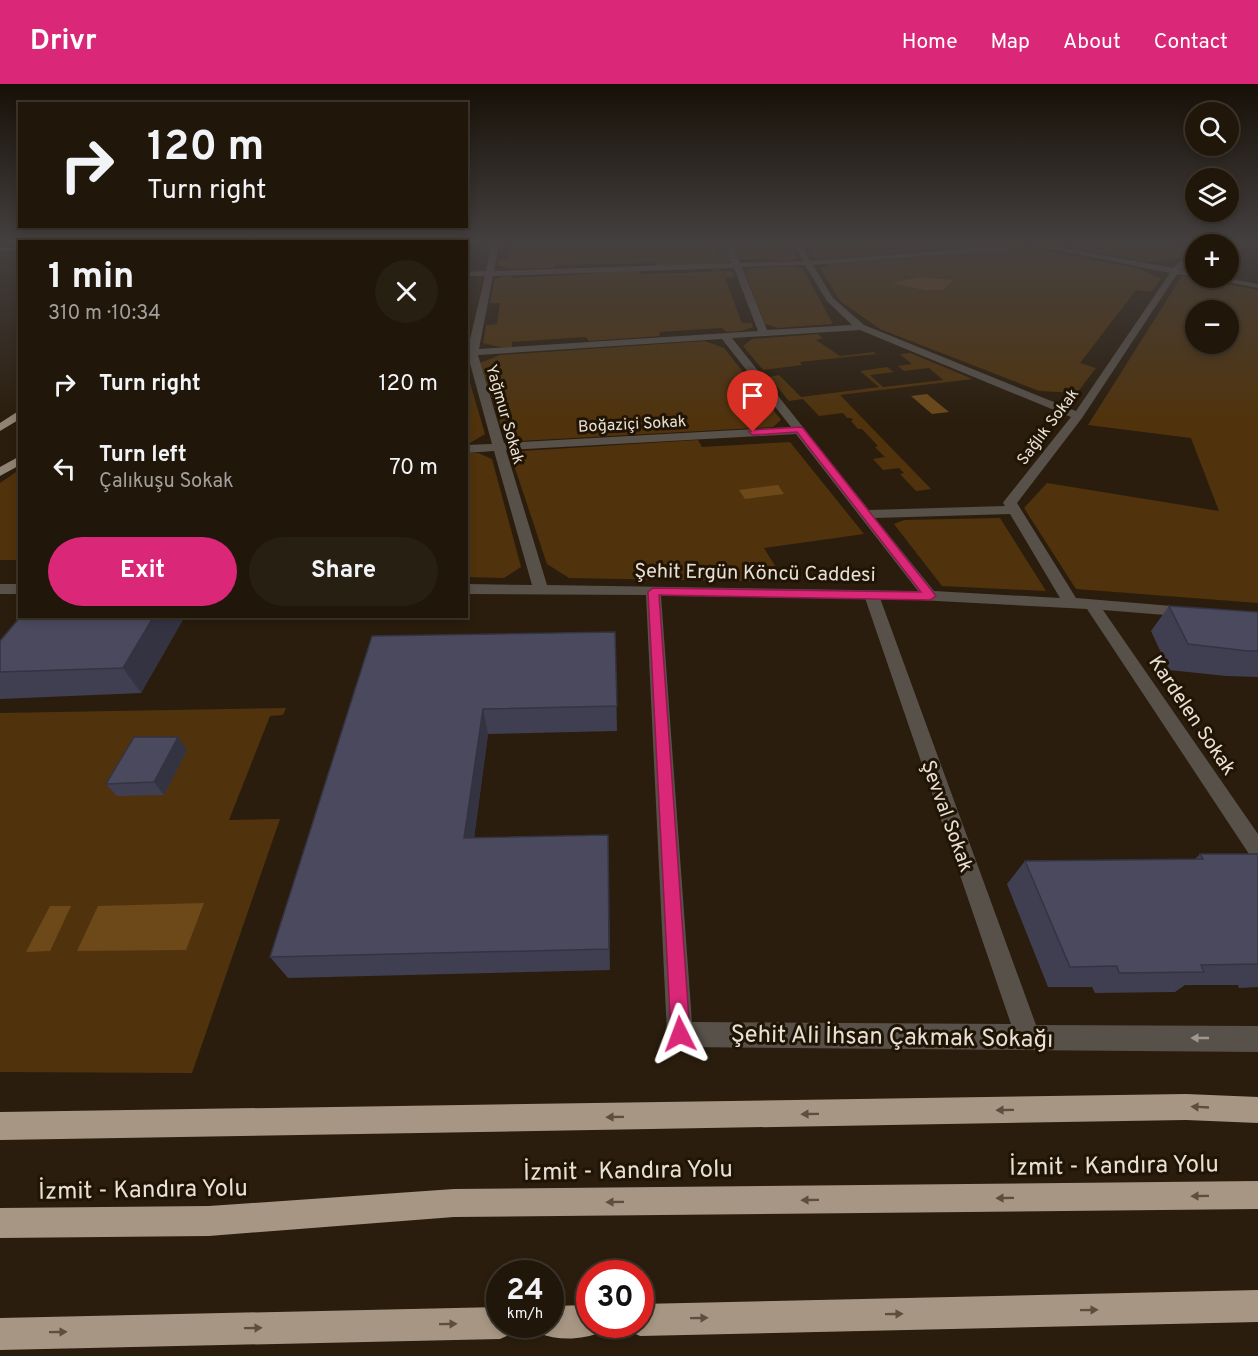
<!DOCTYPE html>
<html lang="en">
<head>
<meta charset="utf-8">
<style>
	:root { --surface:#20160a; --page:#281f13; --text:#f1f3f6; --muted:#a29f9c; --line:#3d352b; --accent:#db2777 }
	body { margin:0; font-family:Overpass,sans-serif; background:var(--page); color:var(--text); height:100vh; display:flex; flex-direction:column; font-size:22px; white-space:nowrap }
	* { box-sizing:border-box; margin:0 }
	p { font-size:20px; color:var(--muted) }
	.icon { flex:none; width:33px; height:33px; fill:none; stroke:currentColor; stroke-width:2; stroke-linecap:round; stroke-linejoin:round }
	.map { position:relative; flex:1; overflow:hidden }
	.details { position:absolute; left:18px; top:156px; width:450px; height:378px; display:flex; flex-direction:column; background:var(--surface); border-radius:0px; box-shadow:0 3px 9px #0003,0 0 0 2px var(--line) }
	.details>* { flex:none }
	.banner { position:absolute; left:18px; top:18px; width:450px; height:126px; border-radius:0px; box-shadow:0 3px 9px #0003,0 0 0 2px var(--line); background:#20160a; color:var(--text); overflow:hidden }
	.buttons { position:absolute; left:1185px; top:18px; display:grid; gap:12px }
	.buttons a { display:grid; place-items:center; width:54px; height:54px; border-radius:50%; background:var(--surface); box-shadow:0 3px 9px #0003,0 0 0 2px var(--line); font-size:30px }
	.speed { position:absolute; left:486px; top:1176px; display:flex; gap:12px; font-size:30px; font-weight:700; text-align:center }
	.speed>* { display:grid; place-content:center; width:78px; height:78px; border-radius:50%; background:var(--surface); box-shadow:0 3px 9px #0003,0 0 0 2px var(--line); line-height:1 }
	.speed small { font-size:15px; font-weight:400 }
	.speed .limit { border:9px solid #d22; background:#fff; color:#111 }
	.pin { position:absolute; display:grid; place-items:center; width:51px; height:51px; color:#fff; margin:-62px -26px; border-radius:50% 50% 50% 0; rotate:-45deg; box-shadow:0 0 6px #0007 }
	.pin .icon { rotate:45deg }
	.me { position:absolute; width:66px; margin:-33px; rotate:357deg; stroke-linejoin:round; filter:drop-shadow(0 0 4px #0008) }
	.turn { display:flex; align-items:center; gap:21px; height:126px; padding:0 30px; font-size:27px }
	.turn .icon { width:78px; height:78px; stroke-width:2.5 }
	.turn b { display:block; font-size:42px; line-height:51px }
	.round { display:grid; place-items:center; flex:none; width:63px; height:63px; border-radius:32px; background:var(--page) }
	.head { display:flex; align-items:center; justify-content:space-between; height:102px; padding:0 30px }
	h1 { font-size:36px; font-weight:700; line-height:45px }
	.cta { display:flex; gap:12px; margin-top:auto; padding:12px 30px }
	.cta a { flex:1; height:69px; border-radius:36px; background:var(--accent); color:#fff; font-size:24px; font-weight:700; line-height:69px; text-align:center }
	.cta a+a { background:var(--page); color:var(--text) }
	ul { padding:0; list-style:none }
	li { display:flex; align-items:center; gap:18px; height:84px; padding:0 30px }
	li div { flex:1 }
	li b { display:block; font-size:22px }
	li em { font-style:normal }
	header { display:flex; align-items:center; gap:36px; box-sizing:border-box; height:84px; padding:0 30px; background:var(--accent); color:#fff }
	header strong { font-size:28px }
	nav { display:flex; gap:33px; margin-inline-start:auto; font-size:21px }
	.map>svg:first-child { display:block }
</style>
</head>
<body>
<header>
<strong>Drivr</strong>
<nav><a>Home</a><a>Map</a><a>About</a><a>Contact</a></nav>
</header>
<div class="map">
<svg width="1258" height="1272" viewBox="0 0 1258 1272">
	<rect width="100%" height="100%" fill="#2a1d0d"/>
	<g fill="#50330c" fill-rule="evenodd">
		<polygon points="510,160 716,160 719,171 729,171 731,177 720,180 656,182 654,179 555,181 554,184 512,185 498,181 499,177 507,176"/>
		<polygon points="734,160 789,160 797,173 791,177 740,175"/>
		<polygon points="804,160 1003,160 824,175 811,172"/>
		<polygon points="1068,160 1231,160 1196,160 1195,171 1149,178 1071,164"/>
		<polygon points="1034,165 1137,184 1161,195 1151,208 1136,206 1080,279 1096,284 1077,309 1039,307 880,245 840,217 820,184 830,180"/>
		<polygon points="795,182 803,185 833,240 778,244 765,240 745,188 750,184"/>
		<polygon points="712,185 733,188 735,193 725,194 742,239 752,239 753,243 742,247 726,248 722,244 659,248 660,252 589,257 586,253 512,258 512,263 500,263 483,259 486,241 497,240 500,219 490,219 495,195 512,191 513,194 639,187 641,190 713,188"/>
		<path d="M1182,192l76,14v313l-182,-14 -52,-81 23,-25 172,28 -28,-73 -103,-13zM1196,226h32v34h-32z"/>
		<polygon points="818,250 823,254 816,256 840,272 874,268 876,270 800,278 802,281 763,286 743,262 752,255"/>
		<polygon points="705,257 724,264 781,336 773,343 519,357 505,353 480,279 500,271"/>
		<polygon points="910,269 973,295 840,311 931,405 916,407 900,390 904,389 899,384 883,386 873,375 885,373 875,363 878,362 862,345 858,345 851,337 853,336 851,334 847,334 843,329 819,332 803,315 789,317 769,293 779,291 801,313 879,303 860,287 887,283 894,288 870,291 883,303 943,296 929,284 904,287 898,282 912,280 900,270"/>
		<polygon points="466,285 485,350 467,361 466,361"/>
		<polygon points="698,356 702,363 790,358 864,450 764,464 785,498 569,494 547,480 512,375 522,367"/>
		<polygon points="467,369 478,369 492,375 521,483 504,494 467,493"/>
		<polygon points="19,386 19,476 0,476 0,399"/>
		<polygon points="1000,434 1046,507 942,502 894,440 904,436"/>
		<polygon points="286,624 283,631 270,632 229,736 280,735 192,989 0,988 0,629"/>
	</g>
	<g fill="#6d4919">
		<polygon points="920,193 954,196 942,206 925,206 892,199"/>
		<polygon points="927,310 949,328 932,330 911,312"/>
		<polygon points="778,401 784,410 745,415 739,406"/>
		<polygon points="204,819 186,866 77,867 98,822"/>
		<polygon points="50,822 71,822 50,867 26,868"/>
	</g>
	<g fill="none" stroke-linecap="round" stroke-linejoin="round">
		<g fill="#58514a" fill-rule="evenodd">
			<path d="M491,160h8l-5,27 238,-8 -7,-19h8l7,19 63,-2 -9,-17h7l9,17 215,-17 -17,6 -195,15 20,33 31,27 212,86 94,-138 -144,-29h16l131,24 6,-6 17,-5v5l-15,8 15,3v4l-19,-3 -95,144 -65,85 59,95 120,10 2,4 -8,5 -87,-7 155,224v26l-7,-3 -164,-248 -207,-11 156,427 222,1v26l-578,-5 -9,-4 -4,-9 -21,-439 -180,-1v-10l66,1 -38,-134 -28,2v-8l26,-1 -24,-88h-2l19,-80h-19v-4l20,-1zM805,181l22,36 25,24 -85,5 -25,-63zM734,184l24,63 -279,18 14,-73zM860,246l211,87 -66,83 -2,3 2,3 -136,4 -137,-172zM722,255l69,88 -287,16 -26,-88zM796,350l122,157 -371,-6 -41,-135zM1010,430l50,84 -126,-7 -59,-73zM661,512l204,2 146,426 -319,-2z"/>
			<polygon points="1243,160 1256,160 1228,168 1228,164"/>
			<polygon points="1208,194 1223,194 1258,200 1258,204"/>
			<rect x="0" y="500" width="20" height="10"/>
		</g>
		<g fill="#918373" fill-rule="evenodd">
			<polygon points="20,326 20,335 0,347 0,339"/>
			<polygon points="20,372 20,381 0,392 0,383"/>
		</g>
		<g fill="#a79683" fill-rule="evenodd">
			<polygon points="1186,1010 1258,1013 1258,1039 1186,1036 0,1056 0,1028"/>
			<polygon points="1258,1097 1258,1125 454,1133 209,1152 0,1154 0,1124 209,1122 454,1105"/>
			<polygon points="1258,1206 1258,1238 640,1252 629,1247 626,1240 640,1240 640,1220"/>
			<path d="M590,1221v19h14l-3,8c-18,8 -44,9 -62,1l-4,-9h15v-18z"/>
			<polygon points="500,1223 500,1240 515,1240 511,1250 500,1255 0,1266 0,1234"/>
		</g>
		<polyline stroke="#9e9487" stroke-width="1.5" points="0,165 20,165"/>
	</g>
	<g fill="#403f51">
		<polygon points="1169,522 1258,528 1258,593 1226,592 1169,586 1151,547"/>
		<polygon points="185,532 141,609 0,615 0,557"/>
		<polygon points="615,548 617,647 488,650 474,754 608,751 610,886 288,894 270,873 372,552"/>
		<polygon points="178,653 187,666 164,711 117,712 106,700"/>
		<polygon points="1200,770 1258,770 1258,903 1239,904 1238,901 1185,901 1175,908 1095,909 1092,903 1048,903 1007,800 1025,777 1195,775"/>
	</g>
	<g fill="#343342">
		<polygon points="154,532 185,532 141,609 123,584"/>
		<polygon points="483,625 488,650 471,777 464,754"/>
		<polygon points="178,653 187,666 164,711 154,698"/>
		<polygon points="608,751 609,774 610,886 609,865"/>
	</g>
	<g fill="#4b495e" stroke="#343342" stroke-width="1.5">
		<polygon points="1169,522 1258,528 1258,567 1248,567 1188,560"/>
		<polygon points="21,532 154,532 123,584 0,588 0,557"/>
		<polygon points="615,548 617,622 483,625 464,754 608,751 609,865 270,873 372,552"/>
		<polygon points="134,653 178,653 154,698 106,700"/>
		<polygon points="1200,770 1258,770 1258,880 1201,881 1204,888 1119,889 1117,882 1070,883 1025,777 1203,775"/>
	</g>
	<defs><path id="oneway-solid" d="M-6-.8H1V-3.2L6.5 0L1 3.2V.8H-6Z" transform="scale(1.5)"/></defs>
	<use fill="#a09890" href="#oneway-solid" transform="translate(1200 954) rotate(-180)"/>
	<g fill="#5d4e3e">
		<use href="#oneway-solid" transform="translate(1200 1023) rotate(-177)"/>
		<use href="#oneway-solid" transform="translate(1005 1026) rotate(179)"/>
		<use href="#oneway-solid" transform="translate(810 1030) rotate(179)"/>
		<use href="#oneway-solid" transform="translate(615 1033) rotate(179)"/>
		<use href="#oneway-solid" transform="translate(1200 1112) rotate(179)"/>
		<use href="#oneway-solid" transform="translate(1005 1114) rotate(179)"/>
		<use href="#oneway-solid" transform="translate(810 1116) rotate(179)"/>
		<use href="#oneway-solid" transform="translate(615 1118) rotate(179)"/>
		<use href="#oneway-solid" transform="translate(1089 1226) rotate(-1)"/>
		<use href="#oneway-solid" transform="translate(894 1230) rotate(-1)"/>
		<use href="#oneway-solid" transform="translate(699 1234) rotate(-1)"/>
		<use href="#oneway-solid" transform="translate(448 1240) rotate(-1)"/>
		<use href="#oneway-solid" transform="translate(253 1244) rotate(-1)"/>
		<use href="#oneway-solid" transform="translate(58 1248) rotate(-1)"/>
	</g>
	<linearGradient id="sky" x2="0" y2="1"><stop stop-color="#171007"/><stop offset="0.47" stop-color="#444040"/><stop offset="1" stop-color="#444040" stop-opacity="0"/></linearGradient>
	<rect width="1258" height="338" fill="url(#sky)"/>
	<polygon fill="#db2777" stroke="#8e194d" stroke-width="1.5" points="800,343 803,344 936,512 930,516 659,511 690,950 687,956 680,959 674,956 671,950 648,508 653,504 921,508 797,348 753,351 749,348 753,346"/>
	<g text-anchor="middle" stroke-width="6" stroke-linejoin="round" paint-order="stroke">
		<g font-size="16" fill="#e8dfd5" stroke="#201405">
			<text transform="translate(506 330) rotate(74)" y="6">Yağmur Sokak</text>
			<text transform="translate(632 339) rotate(-3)" y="6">Boğaziçi Sokak</text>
			<text transform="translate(1047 342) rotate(-53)" y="6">Sağlık Sokak</text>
		</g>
		<g font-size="20" fill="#e8dfd5" stroke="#201405">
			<text transform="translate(755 488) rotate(1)" y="7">Şehit Ergün Köncü Caddesi</text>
			<text transform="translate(1193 631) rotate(56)" y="7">Kardelen Sokak</text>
			<text transform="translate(948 732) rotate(70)" y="7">Şevval Sokak</text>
		</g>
		<g font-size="24" fill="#e8dfd5" stroke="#201405">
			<text transform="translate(892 952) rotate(1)" y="8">Şehit Ali İhsan Çakmak Sokağı</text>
			<text transform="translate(1114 1081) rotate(-1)" y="8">İzmit - Kandıra Yolu</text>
			<text transform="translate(628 1086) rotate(-1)" y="8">İzmit - Kandıra Yolu</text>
			<text transform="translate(143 1105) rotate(-1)" y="8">İzmit - Kandıra Yolu</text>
		</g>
	</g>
</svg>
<div class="buttons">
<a><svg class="icon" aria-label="search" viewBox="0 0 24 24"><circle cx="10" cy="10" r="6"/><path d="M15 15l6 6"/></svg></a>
<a><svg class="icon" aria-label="layers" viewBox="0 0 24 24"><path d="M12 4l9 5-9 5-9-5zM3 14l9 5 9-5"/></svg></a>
<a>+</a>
<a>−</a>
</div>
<div class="speed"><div>24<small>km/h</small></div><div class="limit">30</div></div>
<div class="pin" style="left:753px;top:348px;background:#d93025"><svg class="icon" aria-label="arrive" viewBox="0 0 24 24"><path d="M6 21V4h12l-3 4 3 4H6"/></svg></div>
<svg class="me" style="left:680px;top:950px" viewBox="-20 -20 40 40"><path d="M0-17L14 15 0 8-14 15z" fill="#db2777" stroke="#fff" stroke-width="4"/></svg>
<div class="banner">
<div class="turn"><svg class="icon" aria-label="right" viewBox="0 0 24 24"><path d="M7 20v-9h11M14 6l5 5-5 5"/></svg><div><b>120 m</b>Turn right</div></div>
</div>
<section class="details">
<div class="head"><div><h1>1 min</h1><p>310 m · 10:34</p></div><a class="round"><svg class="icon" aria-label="close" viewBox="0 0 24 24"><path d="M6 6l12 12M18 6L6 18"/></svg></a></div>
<ul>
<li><svg class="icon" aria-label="right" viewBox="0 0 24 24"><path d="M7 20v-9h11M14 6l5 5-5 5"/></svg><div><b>Turn right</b></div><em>120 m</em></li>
<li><svg class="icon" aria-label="left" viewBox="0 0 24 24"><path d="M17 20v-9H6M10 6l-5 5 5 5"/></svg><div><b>Turn left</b><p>Çalıkuşu Sokak</p></div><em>70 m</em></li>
</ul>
<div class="cta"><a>Exit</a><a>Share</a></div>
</section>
</div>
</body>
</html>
